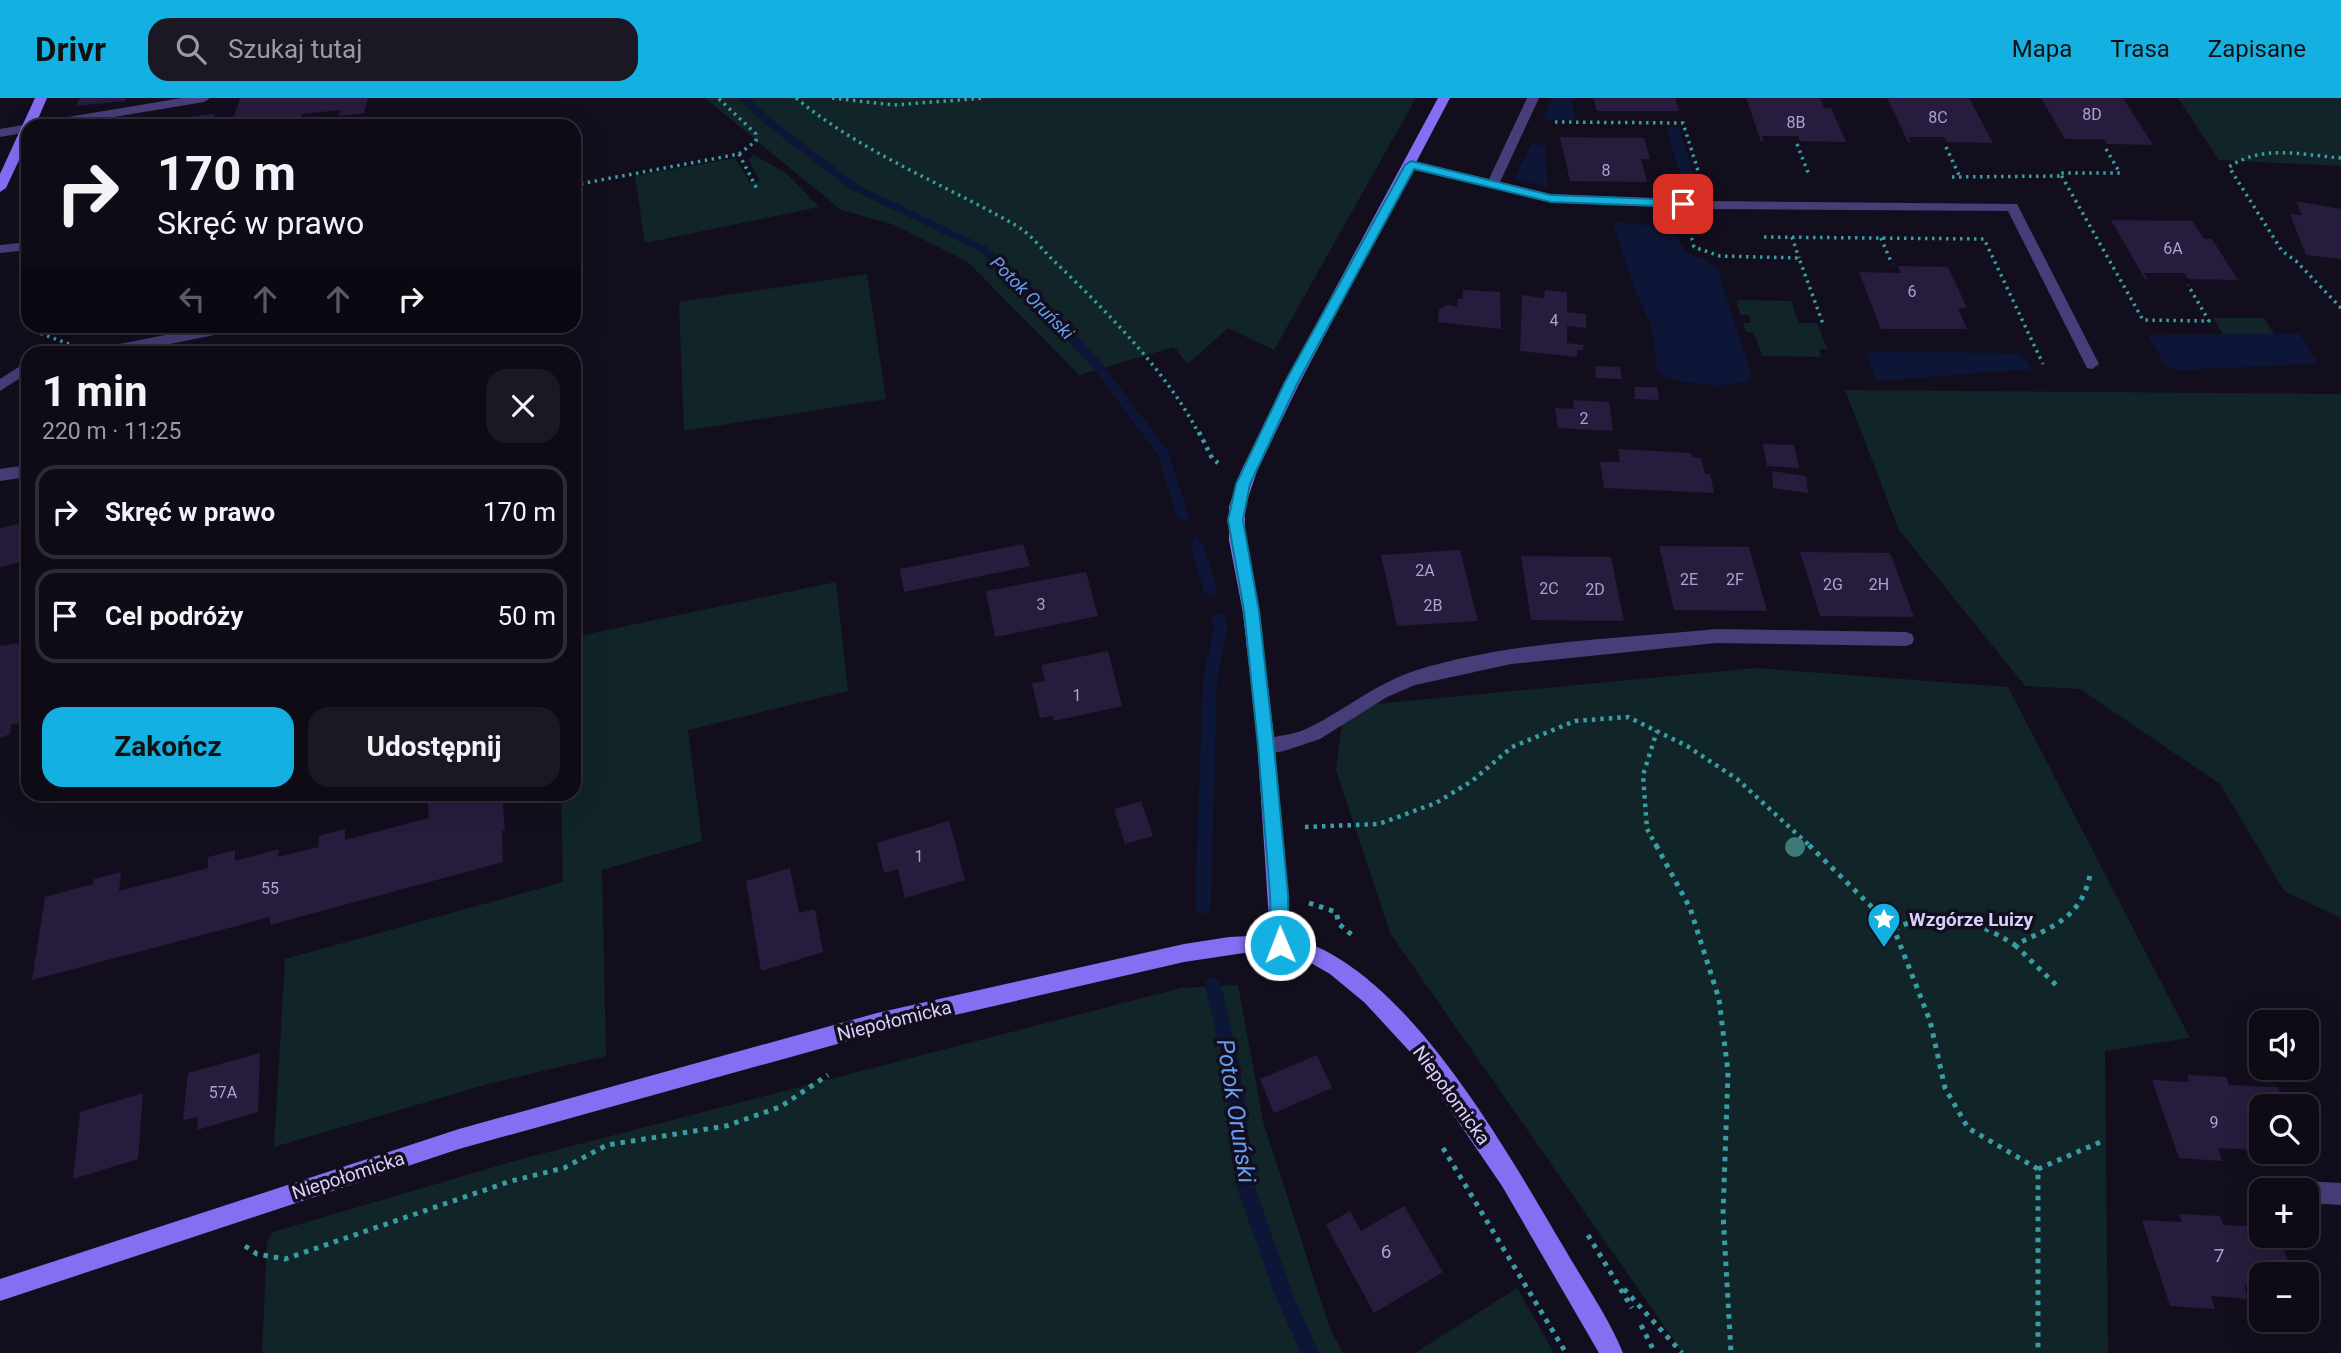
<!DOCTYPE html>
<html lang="pl">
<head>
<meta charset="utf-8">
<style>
	:root { --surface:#0e0a16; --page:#1c1823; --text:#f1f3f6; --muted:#9b9aa1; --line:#2e2b35; --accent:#14b0e1 }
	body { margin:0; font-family:Roboto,sans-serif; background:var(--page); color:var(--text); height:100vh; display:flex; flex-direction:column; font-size:26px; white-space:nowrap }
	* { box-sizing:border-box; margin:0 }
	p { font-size:23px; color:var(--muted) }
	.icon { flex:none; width:38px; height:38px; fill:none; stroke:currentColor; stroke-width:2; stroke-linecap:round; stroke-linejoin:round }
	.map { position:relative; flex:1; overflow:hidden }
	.drawer { position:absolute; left:21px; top:248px; width:560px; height:455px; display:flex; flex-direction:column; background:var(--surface); border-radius:21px; box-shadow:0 7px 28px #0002,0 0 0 2px var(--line) }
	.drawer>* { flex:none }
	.hud { position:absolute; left:21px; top:21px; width:560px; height:214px; border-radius:21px; box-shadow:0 7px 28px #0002,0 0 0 2px var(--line); background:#0e0a16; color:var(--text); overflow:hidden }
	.tools { position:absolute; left:2249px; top:912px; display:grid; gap:14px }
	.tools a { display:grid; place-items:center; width:70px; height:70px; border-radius:14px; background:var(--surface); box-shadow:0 7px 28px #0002,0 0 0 2px var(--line); font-size:35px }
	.pin { position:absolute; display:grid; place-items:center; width:60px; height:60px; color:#fff; margin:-30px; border-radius:14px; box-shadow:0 4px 10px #0006 }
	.me { position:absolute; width:77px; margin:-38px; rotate:359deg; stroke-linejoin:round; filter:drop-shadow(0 0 5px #0008) }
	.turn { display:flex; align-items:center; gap:24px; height:147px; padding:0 21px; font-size:32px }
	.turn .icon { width:91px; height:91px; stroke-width:2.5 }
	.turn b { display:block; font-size:49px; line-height:60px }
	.lanes { display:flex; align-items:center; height:66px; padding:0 21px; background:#0003; justify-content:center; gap:35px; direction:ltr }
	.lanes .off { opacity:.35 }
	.round { display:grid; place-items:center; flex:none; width:74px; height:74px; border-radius:21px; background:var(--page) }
	.summary { display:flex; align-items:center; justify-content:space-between; height:119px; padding:0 21px }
	h1 { font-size:42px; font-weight:700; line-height:52px }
	.action { display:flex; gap:14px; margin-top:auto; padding:14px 21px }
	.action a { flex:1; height:80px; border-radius:21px; background:var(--accent); color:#111; font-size:28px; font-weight:700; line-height:80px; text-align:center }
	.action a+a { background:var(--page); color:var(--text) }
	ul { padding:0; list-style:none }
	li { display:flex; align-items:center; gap:21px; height:94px; margin:0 14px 10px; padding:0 7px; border:4px solid var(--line); border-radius:21px }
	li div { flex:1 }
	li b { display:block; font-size:26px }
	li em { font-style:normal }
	header { display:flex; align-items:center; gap:42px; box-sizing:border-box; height:98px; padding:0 35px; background:var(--accent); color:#111 }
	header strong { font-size:33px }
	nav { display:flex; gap:38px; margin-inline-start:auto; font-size:24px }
	.search { width:490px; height:63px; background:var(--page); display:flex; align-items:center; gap:18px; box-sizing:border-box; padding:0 24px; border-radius:21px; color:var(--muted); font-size:26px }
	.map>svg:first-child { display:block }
</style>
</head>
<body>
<header>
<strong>Drivr</strong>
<div class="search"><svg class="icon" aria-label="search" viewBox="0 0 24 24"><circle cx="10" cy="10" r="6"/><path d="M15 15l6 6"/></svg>Szukaj tutaj</div>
<nav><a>Mapa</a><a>Trasa</a><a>Zapisane</a></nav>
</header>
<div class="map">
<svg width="2341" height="1255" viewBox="0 0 2341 1255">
	<rect width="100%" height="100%" fill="#130e1d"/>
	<g fill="#112427">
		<polygon points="705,0 1416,0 1274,252 1228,230 1188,266 1174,249 1079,277 968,164 892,126 841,112"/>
		<polygon points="2178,0 2341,0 2341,68 2219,62"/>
		<polygon points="754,57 786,75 819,109 645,145 635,78 735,60 750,85 760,83 748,61"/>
		<polygon points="867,176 886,301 684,333 679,204"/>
		<polygon points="1736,202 1791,203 1799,225 1817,225 1827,251 1819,251 1821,259 1762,258 1754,235 1746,234 1743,225 1751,225 1749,217 1741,217"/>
		<polygon points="2213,220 2264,220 2274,236 2223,236"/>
		<polygon points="1845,292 2341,296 2341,820 2284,793 2220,686 2080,591 2025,588 1899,432"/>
		<polygon points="836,484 848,593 688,632 702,743 602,772 606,958 488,986 274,1049 285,861 563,784 561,697 574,696 574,539"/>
		<polygon points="1756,570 2008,589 2190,940 2105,953 2108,1255 1683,1255 1390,835 1336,672 1344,609"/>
		<polygon points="1238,887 1263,1023 1330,1231 1343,1255 262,1255 267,1144 273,1134 514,1063 1181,890"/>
		<polygon points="1517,1190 1554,1255 1415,1255"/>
	</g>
	<g fill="#0d1637">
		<polygon points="1552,0 1572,0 1575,23 1543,21"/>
		<polygon points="1666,29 1679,29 1699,96 1686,96"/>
		<polygon points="1532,45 1545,48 1548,89 1514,81"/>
		<path d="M1616,124l53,5 5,3 11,22 18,7 14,9 33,101v10c-20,11 -74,6 -93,-8l-5,-43 -22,-52 -16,-49z"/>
		<polygon points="2300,236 2318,266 2177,272 2166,269 2148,237"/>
		<polygon points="1875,254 2019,255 2025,260 2031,271 1876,283 1867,256"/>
	</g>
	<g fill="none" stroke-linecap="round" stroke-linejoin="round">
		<g fill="#0d1637" fill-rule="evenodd">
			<polygon points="738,0 749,0 773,22 858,87 987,149 1028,184 1101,264 1168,353 1189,418 1187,421 1179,421 1177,418 1158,357 1093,270 1020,190 979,153 850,91 765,26"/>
			<polygon points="1196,439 1202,444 1218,494 1211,499 1204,494 1190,444"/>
			<polygon points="1218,515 1223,516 1228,531 1217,580 1211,809 1208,814 1203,816 1198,814 1195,809 1203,580 1214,531 1211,520"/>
			<polygon points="1213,879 1219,882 1221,887 1240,967 1255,1090 1293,1197 1319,1255 1301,1255 1276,1200 1237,1090 1224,967 1205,887 1207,882"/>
		</g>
	</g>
	<g fill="#271c3d">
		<polygon points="80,0 126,0 125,3 76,8"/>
		<polygon points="240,0 368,0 364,15 339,18 340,12 302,16 298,28 231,28"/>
		<polygon points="1593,0 1675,0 1679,13 1597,13"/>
		<polygon points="1746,0 1820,0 1824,10 1831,10 1846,44 1800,43 1798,38 1762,38 1764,43 1761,43"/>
		<polygon points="1887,0 1969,0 1993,45 1947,44 1944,39 1908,39 1911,44 1908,44"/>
		<polygon points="2041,0 2123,0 2153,47 2107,46 2104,41 2065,41"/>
		<polygon points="215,16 211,28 133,28 133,26"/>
		<polygon points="1560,39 1644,40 1650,61 1641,61 1647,84 1570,83"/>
		<polygon points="2296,103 2341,111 2341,161 2306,157 2290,116 2302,117"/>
		<polygon points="2111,122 2192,123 2204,141 2212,141 2238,182 2188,181 2184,175 2144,175 2148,181 2145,181"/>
		<polygon points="1898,168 1948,169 1967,210 1958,210 1967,231 1881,231 1859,174 1901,175"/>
		<polygon points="1463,192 1500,194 1501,231 1438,224 1439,212 1447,207 1457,209 1458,201 1463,201"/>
		<polygon points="1545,192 1567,194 1567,214 1586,216 1586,230 1567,228 1567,245 1584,247 1583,252 1577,252 1577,259 1520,253 1522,197 1544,200"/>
		<polygon points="294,246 300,250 299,256 256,256 265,247 265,252"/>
		<polygon points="1595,268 1620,269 1622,281 1596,280"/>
		<polygon points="1634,289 1657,289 1659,302 1635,301"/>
		<polygon points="1573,302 1609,304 1613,333 1558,330 1555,310 1574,311"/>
		<polygon points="1763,346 1794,347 1799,370 1767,368"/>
		<polygon points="1618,351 1691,355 1692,359 1701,360 1705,376 1710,376 1714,395 1604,390 1600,364 1620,364"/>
		<polygon points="1772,373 1806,378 1808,395 1773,390"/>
		<polygon points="28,424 21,464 0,469 0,430"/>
		<polygon points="1023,446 1030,468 904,494 900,471"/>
		<polygon points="1659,448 1749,449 1767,513 1674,512"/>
		<polygon points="1460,452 1478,523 1397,528 1381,457"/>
		<polygon points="1800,454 1890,455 1914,519 1820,518"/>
		<polygon points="1521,458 1611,459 1624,523 1531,522"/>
		<polygon points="1086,474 1098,518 995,539 986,493"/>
		<polygon points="21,545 21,553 28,551 28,623 11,627 10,636 0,640 0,548"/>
		<polygon points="1108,553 1122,608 1054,623 1053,618 1040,620 1032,585 1045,583 1041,567"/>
		<polygon points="449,696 454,696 455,700 468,696 502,696 505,732 502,733 503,764 270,827 270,819 32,882 45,799 93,786 94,781 121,774 119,793 208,770 208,759 235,752 235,763 279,751 278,759 318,749 319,738 345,731 345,742 429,720 428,703"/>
		<polygon points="1141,703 1153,738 1125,746 1114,711"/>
		<polygon points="949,723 965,782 905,800 898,771 884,775 877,745"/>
		<polygon points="790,770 799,815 815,811 823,854 761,873 746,783"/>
		<polygon points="260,955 258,1014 197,1032 198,1019 183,1022 188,975"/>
		<polygon points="1317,957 1332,990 1274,1015 1260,981"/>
		<polygon points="2187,977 2226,979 2229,987 2278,989 2286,1008 2261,1008 2261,1041 2249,1040 2253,1052 2218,1050 2222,1063 2179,1060 2152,982 2189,984"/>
		<polygon points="143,995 138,1061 73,1081 80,1014"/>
		<polygon points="1404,1108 1443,1174 1374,1215 1326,1127 1350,1113 1361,1133"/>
		<polygon points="2179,1116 2220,1118 2223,1127 2261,1129 2261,1138 2278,1138 2293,1176 2261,1176 2261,1188 2244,1187 2248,1201 2211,1198 2215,1211 2170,1208 2142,1122 2182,1124"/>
	</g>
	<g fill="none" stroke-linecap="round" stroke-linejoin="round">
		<g stroke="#389da5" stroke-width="3.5" stroke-dasharray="2.5 4.5" stroke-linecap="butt">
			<path d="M796,0c68,56 146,85 221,128 13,8 24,22 35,33 52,50 114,111 147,175"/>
			<polyline points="832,0 894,7 985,0"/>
			<polyline points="1555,24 1683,25 1700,79"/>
			<polyline points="1797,46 1809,77"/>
			<polyline points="1946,49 1959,77"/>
			<polyline points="2106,51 2120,75 2060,75 2143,222 2209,223 2188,187"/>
			<polyline points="739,56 757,91"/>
			<path d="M2341,60c-38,-3 -78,-14 -112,9l53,84 14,10 45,47"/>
			<polyline points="1952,79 2062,78"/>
			<polyline points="574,87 739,56 756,43 756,36 718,0"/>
			<polyline points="1690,133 1694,149 1720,158 1799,160 1823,226"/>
			<polyline points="1764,139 1984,141 2043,266"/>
			<polyline points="1792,139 1799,160"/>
			<polyline points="1881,140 1892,166"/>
			<polyline points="45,228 42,236 69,246"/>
		</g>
		<g stroke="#389da5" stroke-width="4.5" stroke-dasharray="3.5 5" stroke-linecap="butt">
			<polyline points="1199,334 1212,360 1218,365"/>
			<polyline points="1305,729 1379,726 1436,705 1472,683 1512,649 1575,623 1628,619 1687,648 1737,681 1811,749"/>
			<polyline points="1657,749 1647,731 1643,677 1657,633"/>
		</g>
		<g stroke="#389da5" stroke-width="5" stroke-dasharray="4.5 6" stroke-linecap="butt">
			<polyline points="1656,747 1690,810 1719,901 1728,974 1723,1116 1731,1255"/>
			<polyline points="1809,747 1894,831 1930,923 1945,990 1968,1030 2038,1071 2038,1255"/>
			<polyline points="1309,805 1336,814 1339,826 1352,837"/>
			<path d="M1894,831c46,-22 79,-10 121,16 36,-18 66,-26 75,-70"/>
			<polyline points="2015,847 2056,887"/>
			<polyline points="1443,1050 1566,1255"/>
			<polyline points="2038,1071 2105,1042"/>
			<polyline points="1588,1137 1632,1210"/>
			<polyline points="245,1148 257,1156 285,1161 511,1083 564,1070 607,1047 726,1028 780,1009 828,977"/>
			<polyline points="1624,1191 1682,1255"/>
			<polyline points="1641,1227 1655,1255"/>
		</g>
		<g fill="#473d78" fill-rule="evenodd">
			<polygon points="182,0 210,0 204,4 60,28 32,28 38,24"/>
			<polygon points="1527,0 1539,0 1500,84 1551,96 1709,103 2017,106 2099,266 2092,271 2087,270 2008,113 1709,111 1551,104 1411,71 1405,67 1411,63 1489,81"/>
			<polygon points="28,144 28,152 0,155 0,147"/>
			<polygon points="212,228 241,228 234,233 121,256 86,256 93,251"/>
			<polygon points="28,263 28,275 0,293 0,281"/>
			<polygon points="28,367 28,379 0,383 0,371"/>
			<path d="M1716,531l190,3 6,2 2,5 -2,5 -6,2 -190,-3 -205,21 -96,21 -28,12 -67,42 -36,12 -18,3 -6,-3 -3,-5 3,-5c15,-6 31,-5 46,-12 38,-18 67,-44 108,-58 95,-30 204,-32 302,-42z"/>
			<polygon points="2306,1083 2341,1085 2341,1107 2306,1105 2306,1092 2296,1092 2298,1086"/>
		</g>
		<polygon fill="#473d78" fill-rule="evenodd" points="28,26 33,28 28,28 28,34 0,39 0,31"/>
		<g fill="#846ef2" fill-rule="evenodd">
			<polygon points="35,0 47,0 35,28 28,28 28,43 6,90 0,94 0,76"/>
			<path d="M1438,0h12l-151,286 -42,87 -12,36v33l14,73 15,124 15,200c115,27 217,213 274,309 20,35 45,70 60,107h-24l-97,-167 -90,-132 -47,-51 -35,-29 -26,-15 -29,-6h-31l-60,9 -307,71 -418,116 -459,152v-22l459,-150 418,-116 307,-69 45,-7 41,-2 -13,-198 -14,-124 -14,-73v-33l12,-36 43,-87z"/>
		</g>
	</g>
	<circle fill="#3e7a7a" cx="1795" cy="749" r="10"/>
	<polygon fill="#14b0e1" stroke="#0d7292" stroke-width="2" points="1411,63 1551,97 1683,102 1689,106 1683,109 1551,104 1414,71 1298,284 1250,386 1243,422 1259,513 1274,648 1288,796 1289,847 1286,853 1280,855 1274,853 1271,847 1270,796 1258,648 1244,513 1228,422 1236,386 1285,284 1405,67"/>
	<defs>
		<symbol id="sight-pin" viewBox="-11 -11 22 30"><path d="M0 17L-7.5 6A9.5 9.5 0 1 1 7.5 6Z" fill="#14b0e1" stroke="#130e1d"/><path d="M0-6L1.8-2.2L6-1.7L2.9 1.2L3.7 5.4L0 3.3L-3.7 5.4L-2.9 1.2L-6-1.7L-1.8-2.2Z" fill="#fff"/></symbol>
	</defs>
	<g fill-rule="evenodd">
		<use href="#sight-pin" x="1865" y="802" width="38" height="52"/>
	</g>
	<g text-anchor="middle" stroke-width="7" stroke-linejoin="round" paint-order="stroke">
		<g font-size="16" fill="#ada2cc">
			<text x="2092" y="22">8D</text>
			<text x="1938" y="25">8C</text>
			<text x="1796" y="30">8B</text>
			<text x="1606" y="78">8</text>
			<text x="2173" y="156">6A</text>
			<text x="1912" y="199">6</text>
			<text x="1554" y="228">4</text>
			<text x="1584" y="326">2</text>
			<text x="1425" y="478">2A</text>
			<text x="1689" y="487">2E</text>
			<text x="1735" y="487">2F</text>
			<text x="1833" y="492">2G</text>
			<text x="1879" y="492">2H</text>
			<text x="1549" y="496">2C</text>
			<text x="1595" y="497">2D</text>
			<text x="1041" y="512">3</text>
			<text x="1433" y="513">2B</text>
			<text x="1077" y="603">1</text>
			<text x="919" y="764">1</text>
			<text x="270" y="796">55</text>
			<text x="223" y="1000">57A</text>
			<text x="2214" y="1030">9</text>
		</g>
		<g font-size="18" font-style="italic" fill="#669df1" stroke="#130e1d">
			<text transform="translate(1032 200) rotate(45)" y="6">Potok Oruński</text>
		</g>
		<g font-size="19" font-weight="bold" fill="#dacefb" stroke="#130e1d" text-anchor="start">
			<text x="1909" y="828">Wzgórze Luizy</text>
		</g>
		<g font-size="19" fill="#dacefb" stroke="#130e1d">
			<text transform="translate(894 922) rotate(-14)" y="7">Niepołomicka</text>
			<text transform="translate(1452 997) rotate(54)" y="7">Niepołomicka</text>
			<text transform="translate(348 1077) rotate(-18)" y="7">Niepołomicka</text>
		</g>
		<g font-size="19" fill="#ada2cc">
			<text x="1386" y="1160">6</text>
			<text x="2219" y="1164">7</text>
		</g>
		<g font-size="24" font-style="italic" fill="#669df1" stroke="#130e1d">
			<text transform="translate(1236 1013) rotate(81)" y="8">Potok Oruński</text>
		</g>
	</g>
</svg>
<div class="tools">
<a><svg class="icon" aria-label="sound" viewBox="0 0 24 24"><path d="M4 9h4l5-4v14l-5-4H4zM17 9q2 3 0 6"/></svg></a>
<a><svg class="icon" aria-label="search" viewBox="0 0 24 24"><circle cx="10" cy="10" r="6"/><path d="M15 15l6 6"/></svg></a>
<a>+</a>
<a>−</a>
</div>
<div class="pin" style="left:1683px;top:106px;background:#d93025"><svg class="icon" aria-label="arrive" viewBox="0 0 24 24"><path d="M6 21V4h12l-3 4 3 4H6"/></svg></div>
<svg class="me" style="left:1280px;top:847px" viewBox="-20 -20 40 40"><circle r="17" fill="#14b0e1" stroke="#fff" stroke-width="3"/><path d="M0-11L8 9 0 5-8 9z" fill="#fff"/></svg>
<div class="hud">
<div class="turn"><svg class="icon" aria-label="right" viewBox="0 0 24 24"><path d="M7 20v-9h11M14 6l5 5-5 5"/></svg><div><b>170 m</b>Skręć w prawo</div></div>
<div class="lanes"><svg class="icon off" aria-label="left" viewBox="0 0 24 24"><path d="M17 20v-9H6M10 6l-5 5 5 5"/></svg><svg class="icon off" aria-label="ahead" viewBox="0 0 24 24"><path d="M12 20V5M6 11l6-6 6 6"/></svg><svg class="icon off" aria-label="ahead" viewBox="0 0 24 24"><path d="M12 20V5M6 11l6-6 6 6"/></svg><svg class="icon" aria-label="right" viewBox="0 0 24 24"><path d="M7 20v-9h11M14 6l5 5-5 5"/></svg></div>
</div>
<section class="drawer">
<div class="summary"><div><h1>1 min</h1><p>220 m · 11:25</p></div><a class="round"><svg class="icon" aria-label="close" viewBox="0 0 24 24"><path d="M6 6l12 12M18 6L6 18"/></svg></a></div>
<ul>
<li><svg class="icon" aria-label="right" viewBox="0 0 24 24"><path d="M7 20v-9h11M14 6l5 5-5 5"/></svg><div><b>Skręć w prawo</b></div><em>170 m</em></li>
<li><svg class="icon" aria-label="arrive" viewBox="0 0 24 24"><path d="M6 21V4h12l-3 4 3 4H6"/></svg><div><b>Cel podróży</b></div><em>50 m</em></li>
</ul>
<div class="action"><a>Zakończ</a><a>Udostępnij</a></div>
</section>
</div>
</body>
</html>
